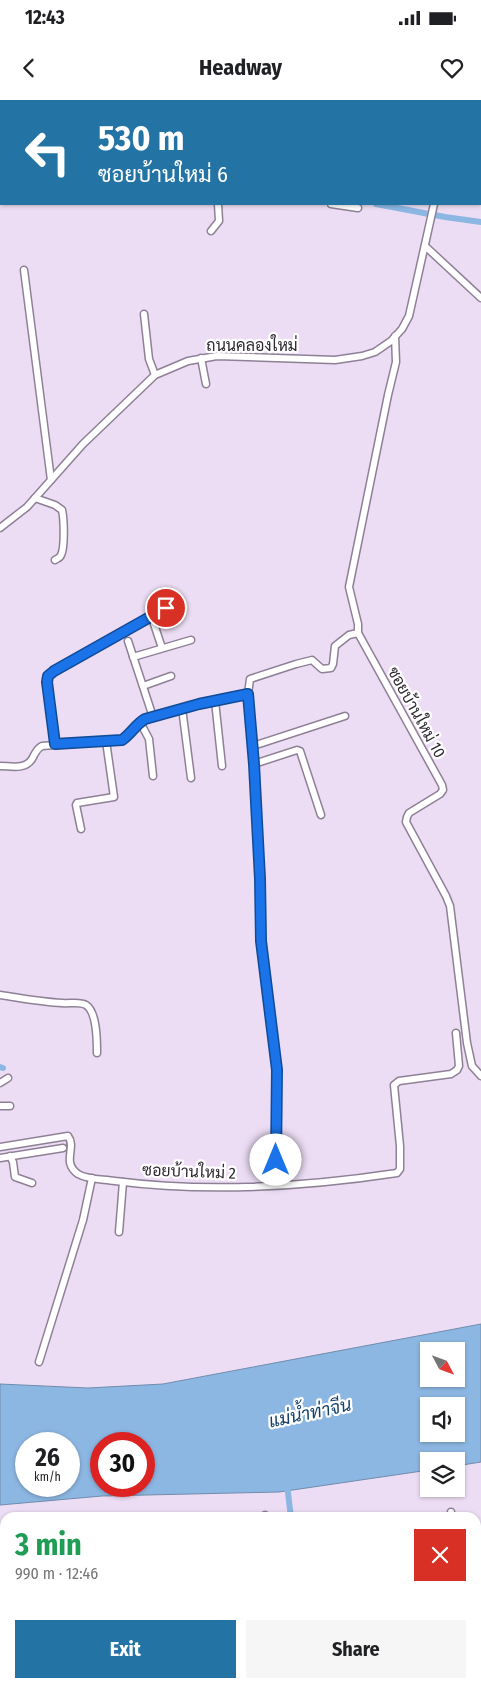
<!DOCTYPE html>
<html lang="en">
<head>
<meta charset="utf-8">
<style>
	:root { --surface:#fff; --page:#f6f6f6; --text:#202124; --muted:#757577; --accent:#2373a5 }
	body { margin:0; font-family:"Fira Sans Condensed",Sarabun,sans-serif; background:var(--page); color:var(--text); height:100vh; display:flex; flex-direction:column; font-size:19px; white-space:nowrap }
	* { box-sizing:border-box; margin:0 }
	p { font-size:16px; color:var(--muted) }
	.icon { flex:none; width:28px; height:28px; fill:none; stroke:currentColor; stroke-width:2; stroke-linecap:round; stroke-linejoin:round }
	.map { position:relative; flex:1; overflow:hidden }
	.panel { position:absolute; left:0px; top:1412px; width:481px; height:176px; display:flex; flex-direction:column; background:var(--surface); border-radius:15px 15px 0 0; box-shadow:0 1px 4px #0004 }
	.panel>* { flex:none }
	.guide { position:absolute; left:0px; top:0px; width:481px; height:105px; box-shadow:0 1px 4px #0004; background:#2373a5; color:#fff; overflow:hidden }
	.needle { width:32px; rotate:131deg }
	.fabs { position:absolute; left:420px; top:1242px; display:grid; gap:10px }
	.fabs a { display:grid; place-items:center; width:45px; height:45px; border-radius:0px; background:var(--surface); box-shadow:0 1px 4px #0004; font-size:25px }
	.speed { position:absolute; left:15px; top:1332px; display:flex; gap:10px; font-size:25px; font-weight:700; text-align:center }
	.speed>* { display:grid; place-content:center; width:65px; height:65px; border-radius:50%; background:var(--surface); box-shadow:0 1px 4px #0004; line-height:1 }
	.speed small { font-size:12px; font-weight:400 }
	.speed .limit { border:8px solid #d22; background:#fff; color:#111 }
	.pin { position:absolute; display:grid; place-items:center; width:42px; height:42px; color:#fff; margin:-21px; border:2px solid #fff; border-radius:50%; box-shadow:0 1px 5px #0007 }
	.me { position:absolute; width:55px; margin:-28px; rotate:0deg; stroke-linejoin:round; filter:drop-shadow(0 0 4px #0008) }
	.turn { display:flex; align-items:center; gap:18px; height:105px; padding:0 15px; font-size:22px }
	.turn .icon { width:65px; height:65px; stroke-width:2.5 }
	.turn b { display:block; font-size:35px; line-height:42px }
	.round { display:grid; place-items:center; flex:none; width:52px; height:52px; border-radius:0px; background:var(--page) }
	.headline { display:flex; align-items:center; justify-content:space-between; height:85px; padding:0 15px }
	h1 { font-size:30px; font-weight:700; line-height:38px; color:#1e9e55 }
	.action { display:flex; gap:10px; margin-top:auto; padding:10px 15px }
	.action a { flex:1; height:58px; border-radius:0px; background:var(--accent); color:#fff; font-size:20px; font-weight:700; line-height:58px; text-align:center }
	.action a+a { background:var(--page); color:var(--text) }
	.status { display:flex; justify-content:space-between; align-items:center; height:35px; padding:0 25px; background:var(--surface); direction:ltr }
	.status svg { height:14px; fill:currentColor }
	header { display:flex; justify-content:space-between; align-items:center; height:65px; padding:0 15px; background:var(--surface); font-size:22px; font-weight:700 }
	.map>svg:first-child { display:block }
</style>
</head>
<body>
<div class="status"><b>12:43</b><svg viewBox="0 0 49 12"><path d="M0 12V9h3v3zM5 12V6h3v6zM10 12V3h3v9zM15 12V0h3v12zM26 1h20v11H26zM47 4h2v5h-2z"/></svg></div>
<header><svg class="icon" aria-label="back" viewBox="0 0 24 24"><path d="M15 5l-7 7 7 7"/></svg>Headway<svg class="icon" aria-label="heart" viewBox="0 0 24 24"><path d="M12 20l-8-8c-3-5 5-10 8-4 3-6 11-1 8 4z"/></svg></header>
<div class="map">
<svg width="481" height="1588" viewBox="0 0 481 1588">
	<rect width="100%" height="100%" fill="#ecddf4"/>
	<path fill="#8cb7e2" stroke="#708cad" fill-rule="evenodd" d="M481,1224v138l-25,4v-5h-27v9l-150,22 -177,4 -102,9v-121l88,4 75,-4zM429,1251h27v28h-27zM429,1306h27v28h-27zM26,1344h43v42h-43zM101,1344h43v42h-43z"/>
	<g fill="none" stroke-linecap="round" stroke-linejoin="round">
		<g stroke="#8cb7e2" stroke-width="6">
			<polyline points="0,50 1,50"/>
			<polyline points="376,104 445,117 481,122"/>
			<polyline points="0,967 3,968"/>
			<polyline points="287,1384 291,1418"/>
			<polyline points="290,1584 290,1588"/>
		</g>
		<defs>
			<g id="minor">
				<polyline points="1,0 2,1"/>
				<polyline points="167,1 168,0"/>
				<polyline points="203,1 203,0"/>
				<polyline points="241,1 241,0"/>
				<polyline points="455,1 455,0"/>
				<polyline points="0,44 1,44"/>
				<polyline points="331,104 358,108"/>
				<polyline points="211,131 219,121 218,104"/>
				<polyline points="425,146 481,198"/>
				<polyline points="24,170 51,380"/>
				<polyline points="144,214 149,259 155,275"/>
				<polyline points="395,236 396,262 388,295 349,487 358,524 358,533 442,685 443,690 440,694 409,713 407,717 406,722 446,796 450,806 467,943 472,966 481,976"/>
				<polyline points="201,258 206,284"/>
				<path d="M35,398l20,7 7,5c2,9 3,37 -1,45 -1,3 -3,3 -6,5"/>
				<polyline points="0,428 27,407 83,344 155,275 188,261 217,256 335,260 362,256 375,252 391,241 402,229 409,216 434,104"/>
				<polyline points="154,524 162,548"/>
				<polyline points="128,541 153,617"/>
				<polyline points="133,557 191,540"/>
				<polyline points="143,586 171,576"/>
				<polyline points="248,594 254,664 260,779 261,841 277,970 277,1085"/>
				<polyline points="215,601 222,666"/>
				<polyline points="182,608 191,678"/>
				<polyline points="140,622 149,639 153,676"/>
				<polyline points="55,645 47,582 48,576 54,571 166,508"/>
				<polyline points="253,646 345,616"/>
				<polyline points="254,664 297,650 300,651 321,715"/>
				<path d="M0,666c11,0 25,4 32,-7 3,-5 4,-10 10,-13l80,-6c9,-6 14,-16 23,-21l45,-13 58,-12 2,-15 46,-15 16,-4 10,9 9,-1 2,-4 2,-18 14,-11 9,-2"/>
				<polyline points="81,729 76,705 77,703 114,697 106,641"/>
				<path d="M0,895c21,3 42,7 62,8 7,1 18,-2 24,2 11,7 11,36 11,48"/>
				<polyline points="0,983 8,978"/>
				<polyline points="0,1006 10,1006"/>
				<path d="M0,1047l68,-11c9,12 -7,26 10,38 10,6 26,5 37,7 93,12 189,6 282,-8l3,-4v-23l-6,-61 5,-4 52,-7 6,-4 2,-4 -3,-33"/>
				<polyline points="10,1056 13,1062 15,1077 32,1083"/>
				<polyline points="0,1058 63,1048"/>
				<polyline points="119,1132 123,1082"/>
				<polyline points="39,1262 83,1120 92,1078"/>
				<polyline points="264,1418 265,1415"/>
				<polyline points="451,1418 451,1412"/>
				<polyline points="476,1535 481,1534"/>
				<polyline points="0,1558 5,1557"/>
				<polyline points="255,1584 255,1588"/>
				<polyline points="91,1588 91,1584"/>
				<polyline points="143,1588 144,1584"/>
				<polyline points="187,1588 187,1584"/>
			</g>
		</defs>
		<use href="#minor" stroke="#8e8196" stroke-width="9"/>
		<use href="#minor" stroke="#fff" stroke-width="6"/>
	</g>
	<g fill="none" stroke-linecap="round" stroke-linejoin="round">
		<defs>
			<path id="route" d="M166,508l-112,63 -6,5 -1,6 8,62 67,-4c9,-6 14,-16 23,-21l54,-15 49,-10 6,70 6,115 1,62 16,129 -1,90"/>
		</defs>
		<use href="#route" stroke="#114b97" stroke-width="12"/>
		<use href="#route" stroke="#1a73e8" stroke-width="9"/>
	</g>
	<g text-anchor="middle" stroke-width="4.5" stroke-linejoin="round" paint-order="stroke">
		<g font-size="16" fill="#2e2931" stroke="#fff">
			<text x="252" y="251">ถนนคลองใหม่</text>
			<text transform="translate(417 612) rotate(61)" y="6">ซอยบ้านใหม่ 10</text>
			<text transform="translate(189 1071) rotate(2)" y="6">ซอยบ้านใหม่ 2</text>
		</g>
		<g font-size="18" font-style="italic" fill="#13416a" stroke="#fff">
			<text transform="translate(310 1313) rotate(-12)" y="6">แม่น้ำท่าจีน</text>
		</g>
	</g>
</svg>
<div class="fabs">
<a><svg class="needle" viewBox="-14 -14 28 28"><path d="M0-13l5 13h-10z" fill="#e53935"/><path d="M0 13l5-13h-10z" fill="#757577"/></svg></a>
<a><svg class="icon" aria-label="sound" viewBox="0 0 24 24"><path d="M4 9h4l5-4v14l-5-4H4zM17 9q2 3 0 6"/></svg></a>
<a><svg class="icon" aria-label="layers" viewBox="0 0 24 24"><path d="M12 4l9 5-9 5-9-5zM3 14l9 5 9-5"/></svg></a>
</div>
<div class="speed"><div>26<small>km/h</small></div><div class="limit">30</div></div>
<div class="pin" style="left:166px;top:508px;background:#d93025"><svg class="icon" aria-label="arrive" viewBox="0 0 24 24"><path d="M6 21V4h12l-3 4 3 4H6"/></svg></div>
<svg class="me" style="left:276px;top:1060px" viewBox="-20 -20 40 40"><circle r="19" fill="#fff"/><path d="M0-13L10 11 0 6-10 11z" fill="#1a73e8"/></svg>
<div class="guide">
<div class="turn"><svg class="icon" aria-label="left" viewBox="0 0 24 24"><path d="M17 20v-9H6M10 6l-5 5 5 5"/></svg><div><b>530 m</b>ซอยบ้านใหม่ 6</div></div>
</div>
<section class="panel">
<div class="headline"><div><h1>3 min</h1><p>990 m · 12:46</p></div><a class="round" style="background:#d93025;color:#fff"><svg class="icon" aria-label="close" viewBox="0 0 24 24"><path d="M6 6l12 12M18 6L6 18"/></svg></a></div>
<div class="action"><a>Exit</a><a>Share</a></div>
</section>
</div>
</body>
</html>
